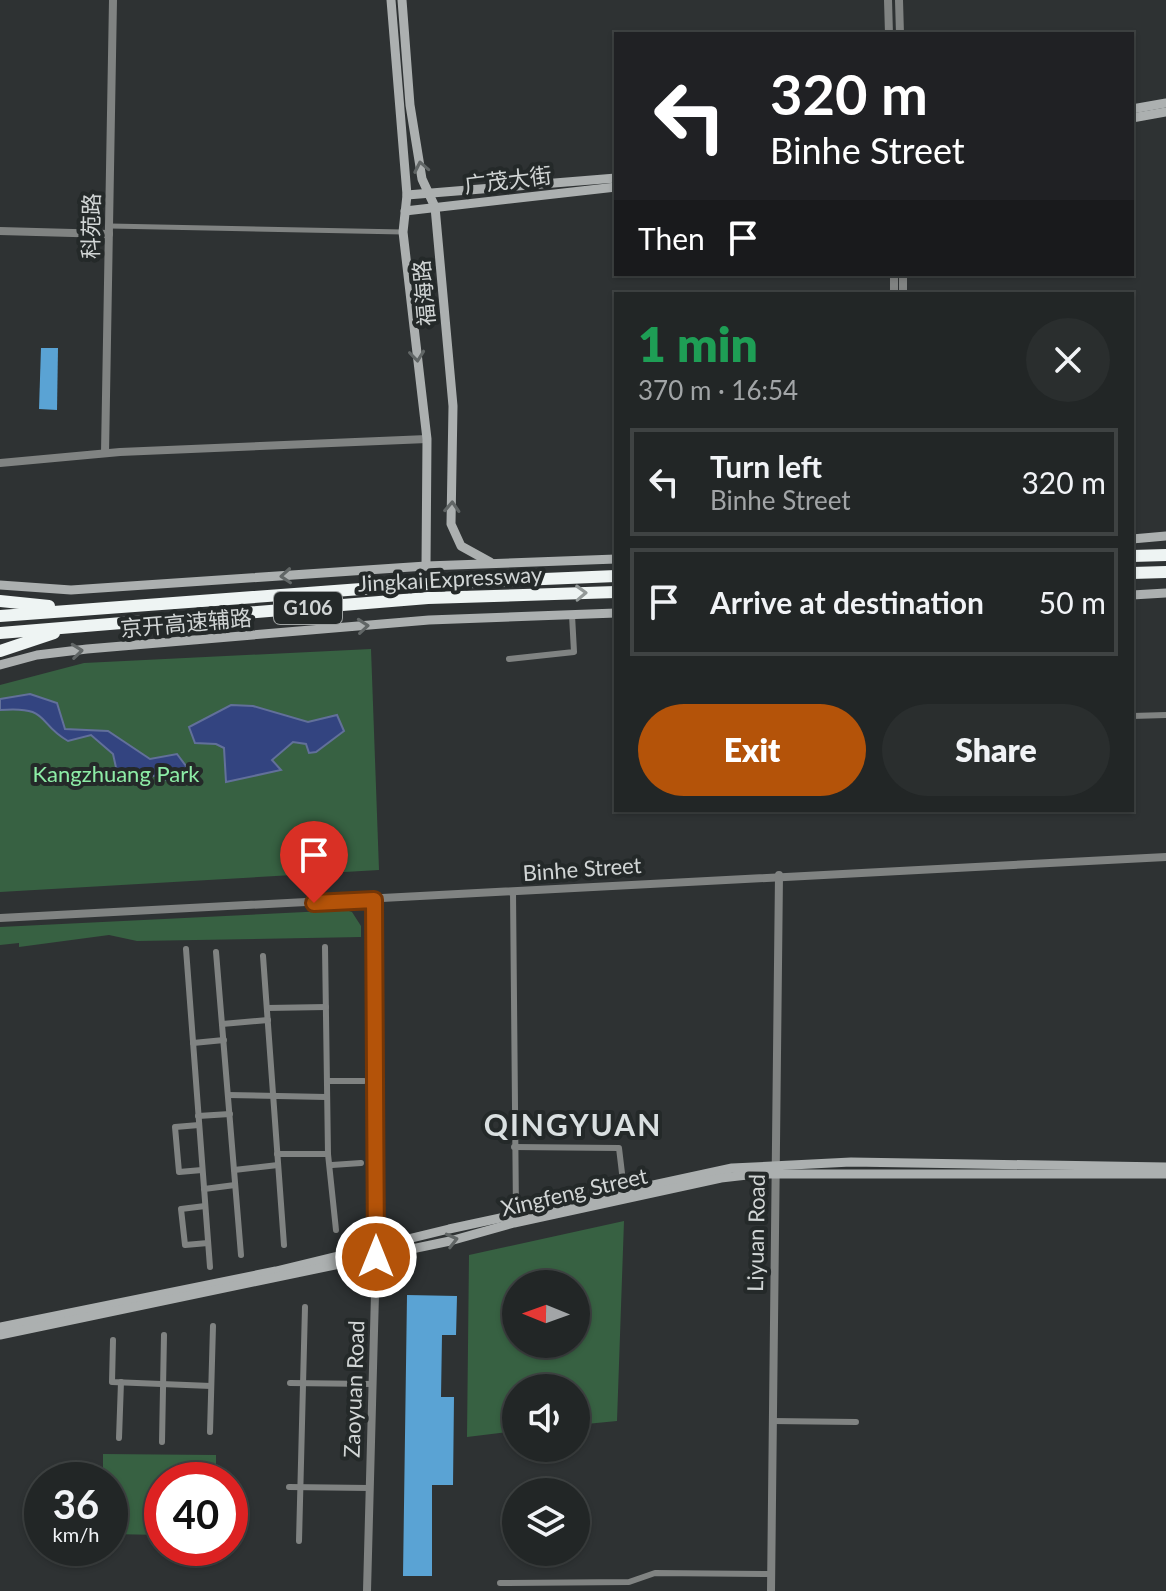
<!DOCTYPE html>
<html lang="en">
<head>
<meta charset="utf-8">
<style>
	:root { --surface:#222626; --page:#2a2e2e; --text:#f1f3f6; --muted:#a2a5a7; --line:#3f4343; --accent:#b45309 }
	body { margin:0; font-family:Lato,"Noto Sans SC",sans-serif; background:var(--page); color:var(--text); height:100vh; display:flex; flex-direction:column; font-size:30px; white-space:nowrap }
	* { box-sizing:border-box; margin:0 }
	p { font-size:26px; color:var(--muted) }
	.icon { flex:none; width:44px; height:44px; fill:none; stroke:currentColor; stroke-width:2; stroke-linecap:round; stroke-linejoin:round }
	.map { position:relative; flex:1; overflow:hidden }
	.details { position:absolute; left:614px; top:292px; width:520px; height:520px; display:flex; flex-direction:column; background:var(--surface); border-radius:0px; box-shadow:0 2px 6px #0004,0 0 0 2px var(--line) }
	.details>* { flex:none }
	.hud { position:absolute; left:614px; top:32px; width:520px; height:244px; border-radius:0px; box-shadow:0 2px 6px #0004,0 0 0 2px var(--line); background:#202124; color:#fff; overflow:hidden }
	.needle { width:52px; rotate:271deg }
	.controls { position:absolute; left:502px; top:1270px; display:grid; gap:16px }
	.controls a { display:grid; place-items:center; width:88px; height:88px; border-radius:50%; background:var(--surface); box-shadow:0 2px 6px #0004,0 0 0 2px var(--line); font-size:40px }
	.speed { position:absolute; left:24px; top:1462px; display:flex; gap:16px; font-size:40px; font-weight:700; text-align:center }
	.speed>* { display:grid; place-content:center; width:104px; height:104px; border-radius:50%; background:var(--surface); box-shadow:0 2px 6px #0004,0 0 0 2px var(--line); line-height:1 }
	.speed small { font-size:20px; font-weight:400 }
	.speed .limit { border:12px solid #d22; background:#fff; color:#111 }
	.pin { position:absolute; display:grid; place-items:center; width:68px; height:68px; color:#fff; margin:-82px -34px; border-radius:50% 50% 50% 0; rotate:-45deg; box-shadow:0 0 8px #0007 }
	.pin .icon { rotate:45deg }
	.me { position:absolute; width:88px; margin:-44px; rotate:0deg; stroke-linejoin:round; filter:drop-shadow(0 0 6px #0008) }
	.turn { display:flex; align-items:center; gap:28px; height:168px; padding:0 24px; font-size:36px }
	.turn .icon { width:104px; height:104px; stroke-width:2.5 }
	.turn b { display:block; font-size:56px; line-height:68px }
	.then { display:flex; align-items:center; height:76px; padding:0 24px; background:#0003; gap:16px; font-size:30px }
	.round { display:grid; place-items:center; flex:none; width:84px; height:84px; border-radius:42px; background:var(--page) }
	.head { display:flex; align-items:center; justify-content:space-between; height:136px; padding:0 24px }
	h1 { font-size:48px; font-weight:800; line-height:60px; color:#1e9e55 }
	.cta { display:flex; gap:16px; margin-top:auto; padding:16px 24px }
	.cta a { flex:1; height:92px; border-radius:48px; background:var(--accent); color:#fff; font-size:32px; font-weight:800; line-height:92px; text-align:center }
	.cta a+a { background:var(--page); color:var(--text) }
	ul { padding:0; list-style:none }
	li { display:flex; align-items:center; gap:24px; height:108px; margin:0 16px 12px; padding:0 8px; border:4px solid var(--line); border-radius:0px }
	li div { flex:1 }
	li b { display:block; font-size:30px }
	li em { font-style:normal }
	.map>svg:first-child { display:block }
</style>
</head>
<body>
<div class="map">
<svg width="1166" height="1591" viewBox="0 0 1166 1591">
	<rect width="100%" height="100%" fill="#2e3233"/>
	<g fill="#376142" fill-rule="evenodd">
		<polygon points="371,649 379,870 0,892 0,685 84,663"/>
		<polygon points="346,910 352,912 361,926 361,937 137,941 109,935 19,947 19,943 0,945 0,927"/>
		<path d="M624,1221l-7,200 -41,4v-37h-60v43l-49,6 2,-182zM576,1284v60h-60v-60z"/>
		<polygon points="103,1454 216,1455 216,1480 162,1480 162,1535 110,1534 110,1480 103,1480"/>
	</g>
	<g fill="#334480" stroke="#62709a" stroke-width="2">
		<path d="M30,694l27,9 8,26 43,2 42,28 27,-5 9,12 -2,14 -10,5 -15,-10 -28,5 -14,-8 -4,-18 -22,-19 -23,6c-32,-18 -17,-35 -68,-31v-11z"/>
		<polygon points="231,705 253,706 308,722 337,715 344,731 316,752 309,753 306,744 293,742 272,760 281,770 226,782 224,748 216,744 195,743 189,727"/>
	</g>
	<g fill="#5aa3d4">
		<polygon points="41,348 58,348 57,410 39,409"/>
		<polygon points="407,1295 457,1296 456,1335 442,1335 441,1397 454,1397 453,1485 432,1485 432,1576 403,1576"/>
	</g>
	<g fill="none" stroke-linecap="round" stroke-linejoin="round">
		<polyline stroke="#808382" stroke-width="5" points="110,226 403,232"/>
		<g stroke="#808382" stroke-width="6">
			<polyline points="509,659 574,652 572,615"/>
			<polyline points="1132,716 1166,715"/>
			<polyline points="513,892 516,1214"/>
			<polyline points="325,947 328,1154 336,1230"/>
			<polyline points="186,949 210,1267"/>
			<polyline points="216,952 241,1255"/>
			<polyline points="263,956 284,1245"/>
			<polyline points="267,1008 326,1007"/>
			<polyline points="222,1024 268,1020"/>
			<polyline points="193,1043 224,1040"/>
			<polyline points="328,1081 364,1081"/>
			<polyline points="228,1095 326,1097"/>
			<polyline points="198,1116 230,1114"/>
			<polyline points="199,1125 175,1127 179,1172 202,1170"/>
			<polyline points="514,1147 619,1148 624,1190"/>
			<polyline points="277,1154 328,1154"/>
			<polyline points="332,1165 361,1163"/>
			<polyline points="234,1170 278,1165"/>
			<polyline points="204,1189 235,1185"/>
			<polyline points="205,1206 181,1209 185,1245 208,1243"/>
			<polyline points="113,1340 112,1382 211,1386"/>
			<polyline points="290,1383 372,1384"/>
			<polyline points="772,1421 856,1422"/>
			<polyline points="210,1432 213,1326"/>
			<polyline points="119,1438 121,1382"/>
			<polyline points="162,1442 164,1335"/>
			<polyline points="289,1487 369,1488"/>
			<polyline points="299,1541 305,1307"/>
			<polyline points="500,1583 629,1582 655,1573 771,1574"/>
		</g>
		<g stroke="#808382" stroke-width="8">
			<polyline points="888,0 889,34"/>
			<polyline points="899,0 900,34"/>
			<polyline points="0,231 109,234"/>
			<polyline points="894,274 894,294"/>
			<polyline points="903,274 903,294"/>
			<polyline points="105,453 113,0"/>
			<polyline points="0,463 120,452 427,439"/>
			<polyline points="0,918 1166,857"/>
			<polyline points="367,1591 376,1257 374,900"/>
			<polyline points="771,1591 779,875"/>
		</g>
		<g stroke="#acb0b0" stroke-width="9">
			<polyline points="391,0 407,195 403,232 427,439 426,566"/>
			<polyline points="402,0 410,105 422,179 435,207 453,406 451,524 461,546 490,562"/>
			<polyline points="1132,109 1166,103"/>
			<polyline points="1132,118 1166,112"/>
			<polyline points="407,195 616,178"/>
			<polyline points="405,211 616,187"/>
			<polyline points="1132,539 1166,536"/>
			<polyline points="0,585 71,590 426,566 616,559"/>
			<polyline points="1132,595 1166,593"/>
			<polyline points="0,665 37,655 87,649 429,620 616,613"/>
			<polyline points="0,1327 276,1271 449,1229 732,1168 851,1162 1166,1167"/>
			<polyline points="0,1335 450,1241 514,1223 721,1178 756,1174 1166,1174"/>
		</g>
		<g stroke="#eef4f3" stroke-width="12">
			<polyline points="1132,556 1166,555"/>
			<polyline points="1132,573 1166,572"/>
			<polyline points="0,601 49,606"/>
			<polyline points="0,616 428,584 616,576"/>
			<polyline points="0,633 428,598 616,592"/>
			<polyline points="0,651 54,633"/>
		</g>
	</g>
	<defs><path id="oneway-chevron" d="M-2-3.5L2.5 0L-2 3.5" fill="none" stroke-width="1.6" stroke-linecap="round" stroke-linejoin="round" transform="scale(2)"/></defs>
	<g stroke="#616666">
		<use href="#oneway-chevron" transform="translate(421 167) rotate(-101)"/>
		<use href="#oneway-chevron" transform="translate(417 356) rotate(84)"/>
		<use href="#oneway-chevron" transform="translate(452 507) rotate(-87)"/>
		<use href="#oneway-chevron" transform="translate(286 576) rotate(176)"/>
		<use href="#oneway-chevron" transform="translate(363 626) rotate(-5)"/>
		<use href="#oneway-chevron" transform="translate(77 651) rotate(-6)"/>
		<use href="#oneway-chevron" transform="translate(452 1240) rotate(-14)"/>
	</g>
	<use stroke="#939998" href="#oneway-chevron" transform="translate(581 593) rotate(-2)"/>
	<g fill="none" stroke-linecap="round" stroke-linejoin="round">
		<defs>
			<polyline id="route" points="314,903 374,900 376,1257"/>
		</defs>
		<use href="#route" stroke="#753606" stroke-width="20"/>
		<use href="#route" stroke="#b45309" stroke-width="14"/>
	</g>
	<g text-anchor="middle" stroke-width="8" stroke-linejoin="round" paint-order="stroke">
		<rect fill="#242929" stroke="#9da1a1" stroke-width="2" x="274" y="592" width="68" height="32" rx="6"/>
		<g font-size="20" font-weight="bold" fill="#d1d5d5">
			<text x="308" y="615">G106</text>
		</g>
		<g font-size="22" fill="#d1d5d5" stroke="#242929">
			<text transform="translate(508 180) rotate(-7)" y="8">广茂大街</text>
			<text transform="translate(91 226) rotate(-89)" y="8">科苑路</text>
			<text transform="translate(424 293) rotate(-95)" y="8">福海路</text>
			<text transform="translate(450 579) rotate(-3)" y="8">Jingkai Expressway</text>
			<text transform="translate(186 623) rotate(-5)" y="8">京开高速辅路</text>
			<text transform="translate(582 869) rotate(-4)" y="8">Binhe Street</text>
			<text transform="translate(574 1192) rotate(-13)" y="8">Xingfeng Street</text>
			<text transform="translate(756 1233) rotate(-89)" y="8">Liyuan Road</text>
			<text transform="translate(354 1389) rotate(-88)" y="8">Zaoyuan Road</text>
		</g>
		<g font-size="22" fill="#8deca6" stroke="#242929">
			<text x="116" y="782">Kangzhuang Park</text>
		</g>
		<g font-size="30" font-weight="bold" letter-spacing="2" fill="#dae0e1" stroke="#242929">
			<text x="573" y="1136">QINGYUAN</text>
		</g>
	</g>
</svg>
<div class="controls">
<a><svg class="needle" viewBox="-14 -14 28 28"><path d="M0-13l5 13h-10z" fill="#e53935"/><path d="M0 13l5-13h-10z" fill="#a2a5a7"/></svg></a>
<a><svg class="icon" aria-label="sound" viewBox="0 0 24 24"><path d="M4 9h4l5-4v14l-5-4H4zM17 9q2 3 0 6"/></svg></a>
<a><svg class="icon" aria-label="layers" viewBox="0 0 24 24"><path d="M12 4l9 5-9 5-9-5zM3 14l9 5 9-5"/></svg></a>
</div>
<div class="speed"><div>36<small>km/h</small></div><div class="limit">40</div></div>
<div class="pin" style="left:314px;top:903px;background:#d93025"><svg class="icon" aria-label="arrive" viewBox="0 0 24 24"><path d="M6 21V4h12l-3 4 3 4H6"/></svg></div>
<svg class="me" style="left:376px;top:1257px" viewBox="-20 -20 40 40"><circle r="17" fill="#b45309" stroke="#fff" stroke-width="3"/><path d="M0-11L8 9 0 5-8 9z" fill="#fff"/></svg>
<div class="hud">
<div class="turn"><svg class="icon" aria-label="left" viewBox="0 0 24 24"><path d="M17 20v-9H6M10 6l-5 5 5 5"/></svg><div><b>320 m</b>Binhe Street</div></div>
<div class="then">Then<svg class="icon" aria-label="arrive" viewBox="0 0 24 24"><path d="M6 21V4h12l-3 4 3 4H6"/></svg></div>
</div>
<section class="details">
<div class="head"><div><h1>1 min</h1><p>370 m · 16:54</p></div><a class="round"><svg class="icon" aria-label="close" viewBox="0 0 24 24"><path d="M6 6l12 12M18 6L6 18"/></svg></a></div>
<ul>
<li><svg class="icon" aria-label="left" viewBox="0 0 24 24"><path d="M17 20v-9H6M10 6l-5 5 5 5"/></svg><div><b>Turn left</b><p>Binhe Street</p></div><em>320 m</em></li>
<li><svg class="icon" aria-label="arrive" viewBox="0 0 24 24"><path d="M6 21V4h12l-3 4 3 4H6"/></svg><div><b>Arrive at destination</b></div><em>50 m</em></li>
</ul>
<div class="cta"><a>Exit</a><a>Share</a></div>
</section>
</div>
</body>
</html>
